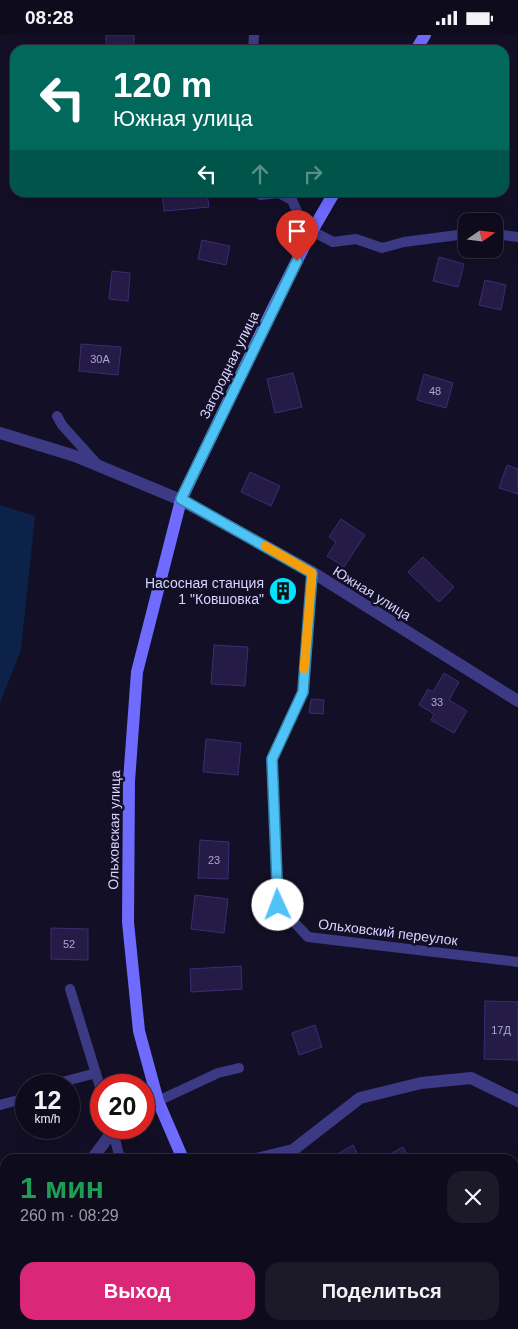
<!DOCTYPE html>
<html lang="ru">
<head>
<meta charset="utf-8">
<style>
	:root { --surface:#0e0b1c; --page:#1c1929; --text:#f1f3f6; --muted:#9b9ba3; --line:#2e2b3b; --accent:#db2777 }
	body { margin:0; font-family:Arial,sans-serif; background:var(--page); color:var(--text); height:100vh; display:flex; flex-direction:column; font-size:19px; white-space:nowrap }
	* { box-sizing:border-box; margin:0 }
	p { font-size:16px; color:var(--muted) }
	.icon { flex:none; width:28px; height:28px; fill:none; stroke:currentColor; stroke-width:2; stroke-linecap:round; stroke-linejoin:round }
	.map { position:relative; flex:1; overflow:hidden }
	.sheet { position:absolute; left:0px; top:1119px; width:519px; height:176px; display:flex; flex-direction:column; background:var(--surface); border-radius:15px 15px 0 0; box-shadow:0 5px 20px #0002,0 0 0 1px var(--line) }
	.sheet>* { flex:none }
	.top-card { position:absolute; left:10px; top:10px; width:499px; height:152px; border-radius:15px; box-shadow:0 5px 20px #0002,0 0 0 1px var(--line); background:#00695c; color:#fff; overflow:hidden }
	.needle { width:32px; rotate:76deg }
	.buttons { position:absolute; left:458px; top:178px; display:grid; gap:10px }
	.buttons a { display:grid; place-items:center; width:45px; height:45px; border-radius:10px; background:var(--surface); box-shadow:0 5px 20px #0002,0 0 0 1px var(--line); font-size:25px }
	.speed { position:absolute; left:15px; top:1039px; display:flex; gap:10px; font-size:25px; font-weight:700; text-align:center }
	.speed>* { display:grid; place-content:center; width:65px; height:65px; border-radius:50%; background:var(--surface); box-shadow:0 5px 20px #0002,0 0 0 1px var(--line); line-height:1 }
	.speed small { font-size:12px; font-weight:400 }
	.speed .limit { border:8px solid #d22; background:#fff; color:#111 }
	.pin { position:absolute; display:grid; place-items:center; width:42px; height:42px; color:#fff; margin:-51px -21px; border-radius:50% 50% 50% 0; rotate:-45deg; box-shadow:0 0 5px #0007 }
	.pin .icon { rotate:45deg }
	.me { position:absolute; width:55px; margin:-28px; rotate:358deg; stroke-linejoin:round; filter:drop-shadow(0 0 4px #0008) }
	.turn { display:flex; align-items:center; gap:18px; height:105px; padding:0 20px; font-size:22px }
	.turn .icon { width:65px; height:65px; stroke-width:2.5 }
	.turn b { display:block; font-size:35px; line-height:42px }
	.lanes { display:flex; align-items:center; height:48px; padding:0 20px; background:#0003; justify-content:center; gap:25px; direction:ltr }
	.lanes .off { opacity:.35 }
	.round { display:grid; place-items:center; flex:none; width:52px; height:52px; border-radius:15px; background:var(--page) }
	.summary { display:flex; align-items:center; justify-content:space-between; height:85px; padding:0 20px }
	h1 { font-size:30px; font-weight:700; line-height:38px; color:#1e9e55 }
	.button { display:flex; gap:10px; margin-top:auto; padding:10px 20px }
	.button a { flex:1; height:58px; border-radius:15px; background:var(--accent); color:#fff; font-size:20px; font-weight:700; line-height:58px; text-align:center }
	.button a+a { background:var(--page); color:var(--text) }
	.status { display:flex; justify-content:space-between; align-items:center; height:35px; padding:0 25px; background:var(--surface); direction:ltr }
	.status svg { height:14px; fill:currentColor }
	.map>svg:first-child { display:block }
</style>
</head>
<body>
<div class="status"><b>08:28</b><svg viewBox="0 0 49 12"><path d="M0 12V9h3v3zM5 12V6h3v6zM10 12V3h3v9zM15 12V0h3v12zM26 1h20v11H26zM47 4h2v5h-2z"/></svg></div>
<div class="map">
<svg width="518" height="1294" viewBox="0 0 518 1294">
	<rect width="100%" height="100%" fill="#130f26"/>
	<polygon fill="#0c2248" points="0,470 35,481 21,615 0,668"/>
	<g fill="#241b47" stroke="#3b2d73">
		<rect x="106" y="0" width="28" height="15"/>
		<polygon points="162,158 207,158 209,172 164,176"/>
		<polygon points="202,205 230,211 226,230 198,224"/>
		<polygon points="439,222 464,229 458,252 433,246"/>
		<polygon points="112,236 130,238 128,266 109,264"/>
		<polygon points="485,245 506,250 501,275 479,270"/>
		<polygon points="81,309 121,312 118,340 79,336"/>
		<polygon points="293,338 302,372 275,378 267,344"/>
		<polygon points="424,339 453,348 446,373 417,365"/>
		<polygon points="507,430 518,434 518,459 499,453"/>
		<polygon points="250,437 280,451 271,471 241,457"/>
		<polygon points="341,484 365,500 344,532 327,521 336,507 329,502"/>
		<polygon points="423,522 454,552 439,567 408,537"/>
		<polygon points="276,548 291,548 290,564 275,563"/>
		<polygon points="214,610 248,612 245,651 211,649"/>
		<polygon points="444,638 459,647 449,665 467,676 454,698 431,685 434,679 419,670 428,654 433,657"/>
		<polygon points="311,664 324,665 323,679 309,678"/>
		<polygon points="206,704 241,708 238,740 203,737"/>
		<polygon points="200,805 229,807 228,844 198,843"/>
		<polygon points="195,860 228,864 224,898 191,894"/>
		<polygon points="51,893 88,894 88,925 51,924"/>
		<polygon points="241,931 242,954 191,957 190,934"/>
		<polygon points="485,966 518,967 518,1025 484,1024"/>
		<polygon points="315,990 322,1012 299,1020 292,998"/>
		<polygon points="353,1110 360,1124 329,1124"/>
		<polygon points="403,1112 409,1124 392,1124 390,1119"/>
		<polygon points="0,1280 5,1280 5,1290 19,1290 19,1294 0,1294"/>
	</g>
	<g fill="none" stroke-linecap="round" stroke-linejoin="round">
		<g stroke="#3d3a85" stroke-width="10">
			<polyline points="253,15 254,0"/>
			<polyline points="258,158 261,160 279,158 292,165 299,181 312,196 333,207 356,204 382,213 404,207 466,199"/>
			<polyline points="494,199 518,202"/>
			<polyline points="57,381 62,390 98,430"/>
			<polyline points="312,537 303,657 272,724 278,870 308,902 518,927"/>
			<polyline points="70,954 101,1055"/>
			<polyline points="56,1050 66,1046 96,1038"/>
			<polyline points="158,1066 218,1038 239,1033"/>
			<polyline points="0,1070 26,1063"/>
			<polyline points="112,1092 120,1124"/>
			<polyline points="173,1290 175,1294"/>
			<polyline points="378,1290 379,1294"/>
		</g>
		<g stroke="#3d3a85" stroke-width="12">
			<polyline points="0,398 75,421 181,465 312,537 518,666"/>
			<polyline points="144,1076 158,1066"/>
			<polyline points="92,1124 113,1096 118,1092"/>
			<polyline points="256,1124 293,1115 360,1063 421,1048 471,1043 518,1066"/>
			<polyline points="37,1294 38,1290"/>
		</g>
		<g stroke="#6f6bff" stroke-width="12">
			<polyline points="416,15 425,0"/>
			<polyline points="183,1124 158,1066 139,996 128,887 129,746 137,637 181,465 273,273 312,196 334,158"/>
			<polyline points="280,1290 283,1294"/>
		</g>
	</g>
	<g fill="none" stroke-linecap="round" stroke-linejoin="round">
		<defs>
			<polyline id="route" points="278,870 272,724 303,657 312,538 181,464 297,226"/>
		</defs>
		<use href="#route" stroke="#337fa1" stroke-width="12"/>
		<use href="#route" stroke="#4fc3f7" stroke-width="9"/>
		<polyline stroke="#f59e0b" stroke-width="9" points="265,511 312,538 304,634"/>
	</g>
	<defs>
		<symbol id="building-disc" viewBox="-11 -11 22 22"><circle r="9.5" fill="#00e5ff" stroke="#130f26"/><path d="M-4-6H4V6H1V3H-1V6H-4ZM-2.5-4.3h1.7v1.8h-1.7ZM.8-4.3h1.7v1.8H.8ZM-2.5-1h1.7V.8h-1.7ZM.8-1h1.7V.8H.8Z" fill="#111"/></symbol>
	</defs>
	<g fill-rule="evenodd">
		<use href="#building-disc" x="267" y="540" width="32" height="32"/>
	</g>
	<g text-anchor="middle" stroke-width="5" stroke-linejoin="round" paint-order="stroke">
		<g font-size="11" fill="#aca6d1">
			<text x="100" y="328">30А</text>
			<text x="435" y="360">48</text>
			<text x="437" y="671">33</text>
			<text x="214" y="829">23</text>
			<text x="69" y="913">52</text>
			<text x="501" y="999">17Д</text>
		</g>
		<g font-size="14" fill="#d9d4ff" stroke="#130f26">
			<text transform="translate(229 330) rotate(-64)" y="5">Загородная улица</text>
			<text transform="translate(372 558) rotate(32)" y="5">Южная улица</text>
			<text transform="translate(114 795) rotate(-89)" y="5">Ольховская улица</text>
			<text transform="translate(388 897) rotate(7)" y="5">Ольховский переулок</text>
		</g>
		<g font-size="14" fill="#d9d4ff" stroke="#130f26" text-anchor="end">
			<text x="264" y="553">Насосная станция<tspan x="264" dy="16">1 "Ковшовка"</tspan></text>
		</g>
	</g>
</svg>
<div class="buttons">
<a><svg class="needle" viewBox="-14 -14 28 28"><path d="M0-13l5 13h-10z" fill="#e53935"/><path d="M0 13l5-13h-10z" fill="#9b9ba3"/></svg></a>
</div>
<div class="speed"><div>12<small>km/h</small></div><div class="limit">20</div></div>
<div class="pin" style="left:297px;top:226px;background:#d93025"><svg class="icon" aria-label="arrive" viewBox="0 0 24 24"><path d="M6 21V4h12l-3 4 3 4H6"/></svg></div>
<svg class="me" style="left:278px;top:870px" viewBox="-20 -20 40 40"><circle r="19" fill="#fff"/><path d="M0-13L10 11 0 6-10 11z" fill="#4fc3f7"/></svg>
<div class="top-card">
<div class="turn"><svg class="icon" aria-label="left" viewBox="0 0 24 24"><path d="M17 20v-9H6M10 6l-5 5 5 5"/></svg><div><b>120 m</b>Южная улица</div></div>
<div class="lanes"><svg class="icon" aria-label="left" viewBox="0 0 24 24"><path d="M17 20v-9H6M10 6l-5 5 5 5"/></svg><svg class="icon off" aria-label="ahead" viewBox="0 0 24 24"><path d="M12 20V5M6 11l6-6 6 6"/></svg><svg class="icon off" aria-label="right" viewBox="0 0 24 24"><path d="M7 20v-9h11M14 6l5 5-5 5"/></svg></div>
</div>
<section class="sheet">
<div class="summary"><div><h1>1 мин</h1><p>260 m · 08:29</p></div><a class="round"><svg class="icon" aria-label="close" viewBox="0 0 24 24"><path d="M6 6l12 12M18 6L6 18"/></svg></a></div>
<div class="button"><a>Выход</a><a>Поделиться</a></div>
</section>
</div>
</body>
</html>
